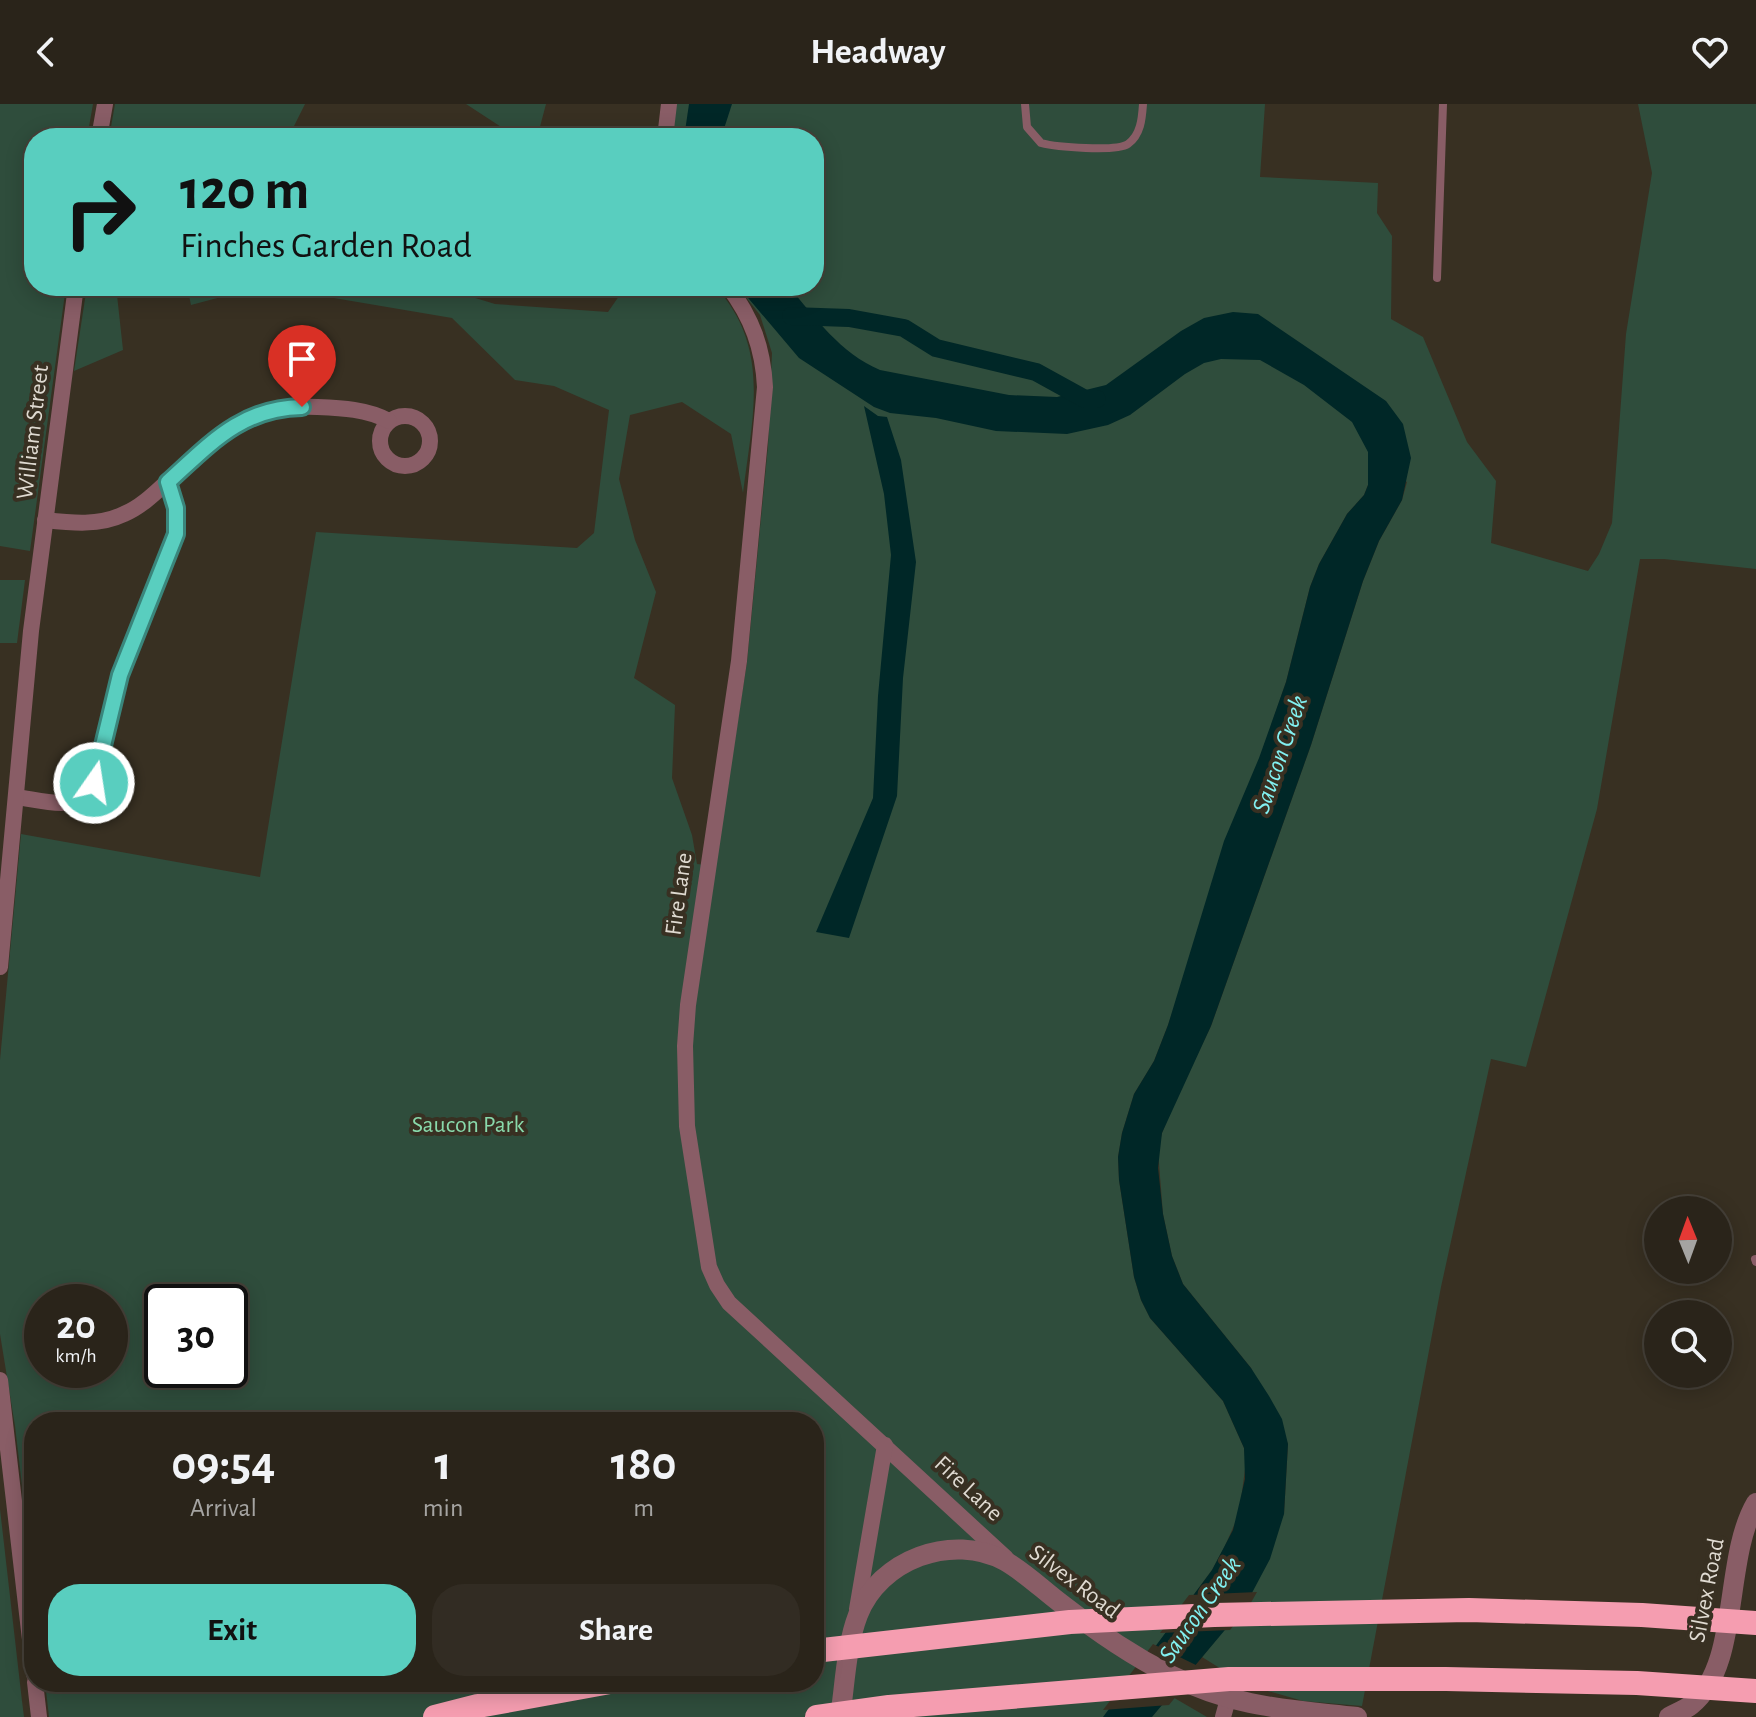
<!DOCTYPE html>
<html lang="en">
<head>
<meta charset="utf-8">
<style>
	:root { --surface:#2a241a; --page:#322c23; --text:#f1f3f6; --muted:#a5a4a2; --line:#464139; --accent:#59cebf }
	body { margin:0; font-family:"Alegreya Sans",sans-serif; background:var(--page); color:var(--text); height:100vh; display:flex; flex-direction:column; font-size:30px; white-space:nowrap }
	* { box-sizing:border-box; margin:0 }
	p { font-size:26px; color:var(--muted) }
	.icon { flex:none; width:44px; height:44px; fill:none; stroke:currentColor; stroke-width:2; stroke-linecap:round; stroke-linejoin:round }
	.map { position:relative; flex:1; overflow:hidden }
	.side { position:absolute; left:24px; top:1308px; width:800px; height:280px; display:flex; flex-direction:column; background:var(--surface); border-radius:32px; box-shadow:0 4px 20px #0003,0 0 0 2px var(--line) }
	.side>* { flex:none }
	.guide { position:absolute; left:24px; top:24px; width:800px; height:168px; border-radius:32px; box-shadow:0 4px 20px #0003,0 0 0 2px var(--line); background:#59cebf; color:#111; overflow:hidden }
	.needle { width:52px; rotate:359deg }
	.fabs { position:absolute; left:1644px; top:1092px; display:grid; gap:16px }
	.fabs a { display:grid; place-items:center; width:88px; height:88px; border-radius:50%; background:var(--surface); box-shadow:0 4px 20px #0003,0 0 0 2px var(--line); font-size:40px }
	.speed { position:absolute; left:24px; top:1180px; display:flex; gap:16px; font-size:40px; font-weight:700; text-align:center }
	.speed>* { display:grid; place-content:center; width:104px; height:104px; border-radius:50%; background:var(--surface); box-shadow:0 4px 20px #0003,0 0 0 2px var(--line); line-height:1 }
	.speed small { font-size:20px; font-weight:400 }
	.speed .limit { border:4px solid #111; border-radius:12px; background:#fff; color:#111 }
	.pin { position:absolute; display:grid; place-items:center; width:68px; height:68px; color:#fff; margin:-82px -34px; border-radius:50% 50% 50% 0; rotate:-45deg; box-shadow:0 0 8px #0007 }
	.pin .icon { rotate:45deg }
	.me { position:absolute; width:88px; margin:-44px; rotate:13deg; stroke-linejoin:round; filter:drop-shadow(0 0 6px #0008) }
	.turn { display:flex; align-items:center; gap:28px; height:168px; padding:0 24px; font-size:36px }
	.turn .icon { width:104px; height:104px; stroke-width:2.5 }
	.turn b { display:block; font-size:56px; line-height:68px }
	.eta { display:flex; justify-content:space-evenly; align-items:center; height:136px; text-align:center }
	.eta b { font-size:48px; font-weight:700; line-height:56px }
	.button { display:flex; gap:16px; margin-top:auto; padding:16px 24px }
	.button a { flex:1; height:92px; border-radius:32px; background:var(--accent); color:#111; font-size:32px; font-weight:700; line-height:92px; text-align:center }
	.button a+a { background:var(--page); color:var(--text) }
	header { display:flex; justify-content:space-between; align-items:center; height:104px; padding:0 24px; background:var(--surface); font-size:36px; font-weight:700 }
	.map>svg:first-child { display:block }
</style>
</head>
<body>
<header><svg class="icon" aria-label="back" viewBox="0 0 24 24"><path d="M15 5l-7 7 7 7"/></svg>Headway<svg class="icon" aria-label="heart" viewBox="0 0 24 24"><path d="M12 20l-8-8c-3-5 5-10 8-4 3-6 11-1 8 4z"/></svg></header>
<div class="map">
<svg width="1756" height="1613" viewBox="0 0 1756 1613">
	<rect width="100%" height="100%" fill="#383022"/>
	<g fill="#2f4d3c" fill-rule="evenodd">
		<polygon points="0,0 93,0 87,34 34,34 34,182 66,182 30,447 0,442"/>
		<polygon points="115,0 305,0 288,34 109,34"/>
		<polygon points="466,0 546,0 537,34 518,34"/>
		<path d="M676,0h589l-5,73 118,6 -1,30 15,23 -1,83 32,18 44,105 29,39 -5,62 97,28 11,-17 13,-31 14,-189 26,-161 -14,-69h118v465l-92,-10h-24l-43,250 -71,258 -35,-8 -50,228 -79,419 -59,-5 -56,-16 -45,-28 12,-15 70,-128 4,-70 -37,-76 -68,-84 -11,-28 -9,-42 -5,-63 4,-18 13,-32 36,-75 100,-281 52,-164 16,-40 23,-41 5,-18 -38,-18 -1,21 -4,10 -17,19 -28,50 -9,23 -24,95 -118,343 -14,36 -20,33 -12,39 -4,24 1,23 15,97 7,23 9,18 73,83 21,47 2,14 -7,52 -14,32 -13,24 -77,105 72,42h-1158l-4,-35h769v-260h-780v166l-19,-162 -15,-92v-274l21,-226 239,43 56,-345 261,16 17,-15 15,-123 -55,-24 -39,-6 -63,-62 -189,-32 -72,19 -4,-19h249l59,18 113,8 18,-26h89c57,62 37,132 28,207l-12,-59 -49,-32 -52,13 -11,64 16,61 21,52 -22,86 41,27 -3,73 20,57 5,29 18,2 32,-204 21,-216 4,-93 -12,-38 -23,-29h77v-148h-141zM42,1198h68v68h-68zM162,1198h68v68h-68z"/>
		<polygon points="87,182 116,182 123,246 74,267"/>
		<polygon points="0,476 25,476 17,539 0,539"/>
		<polygon points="0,1405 22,1597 24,1613 0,1613"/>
	</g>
	<g fill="#002727">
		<polygon points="689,0 732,0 721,34 684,34"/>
		<path d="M738,182h50c28,32 52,67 92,84l129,25 48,2 49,-12 75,-54 23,-13 29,-6 25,2 128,87 17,23 8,34 -9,42 -23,41 -16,40 -52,164 -100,281 -49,107 -4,35 5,46 9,42 11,28 68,84 18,28 13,23 6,25 -4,70 -14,45 -25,47 -93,111h-49l109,-147 21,-40 12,-51 -1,-31 -21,-47 -73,-83 -9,-18 -7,-23 -15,-97 -1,-23 4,-24 12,-39 20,-33 14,-36 56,-184 35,-83 27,-76 24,-95 9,-23 28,-50 17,-19 4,-10v-33l-16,-30 -48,-37 -44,-25 -39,-1 -17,4 -19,11 -55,41 -22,10 -41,9 -71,-3 -60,-13 -46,-5 -16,-6 -75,-49z"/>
		<polygon points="864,302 878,312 887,313 901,356 916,458 903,574 897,692 849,834 816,828 873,694 878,592 891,451 884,390"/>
	</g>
	<g fill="#383022">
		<polygon points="1257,1488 1248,1504 1230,1526 1160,1529 1189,1491"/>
		<polygon points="1153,1540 1200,1563 1169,1601 1103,1606"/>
	</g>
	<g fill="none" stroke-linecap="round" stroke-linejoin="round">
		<polyline stroke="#002727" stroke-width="18" points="791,212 849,214 904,224 936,244 1036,268 1085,295 1097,295"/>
		<g stroke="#895d66" stroke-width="8">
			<path d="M1025,0l2,23 14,16c15,4 75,9 87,1 13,-9 14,-26 15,-40"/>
			<polyline points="1437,174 1443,0"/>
			<polyline points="1755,1155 1756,1158"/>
		</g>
		<g stroke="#895d66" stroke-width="16">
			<polyline points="99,34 105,0"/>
			<polyline points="665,34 669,0"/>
			<path d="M728,182c24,32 35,62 37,101l-26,274 -51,344 -3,41 2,80 22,141 8,18 12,18 277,255"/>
			<circle cx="405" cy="337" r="25"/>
			<path d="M45,416c27,3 54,6 79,-6 17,-7 31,-21 44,-33 51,-45 76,-77 149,-74 24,1 50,2 72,14"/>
			<path d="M16,693c25,3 60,16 76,-9l28,-113 56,-141v-26l-8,-26"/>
			<polyline points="0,863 31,527 76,182"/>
			<polyline points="0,1276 34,1570"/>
			<polyline points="857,1505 885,1341"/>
			<polyline points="35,1578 39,1613"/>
			<polyline points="1223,1613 1228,1595"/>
		</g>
		<g stroke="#895d66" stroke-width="20">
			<path d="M840,1613c5,-32 6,-71 18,-102 21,-55 94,-83 147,-54 21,12 39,30 58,44 34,27 68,50 107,70 67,33 115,34 187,42"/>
			<path d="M1669,1613c7,-4 16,-7 22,-12 50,-40 32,-146 65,-202"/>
		</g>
		<polyline stroke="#f59db0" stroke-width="24" points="435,1613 478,1602 610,1578"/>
		<g stroke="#f59db0" stroke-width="24">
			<polyline points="814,1547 1070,1518 1214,1511 1469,1506 1642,1511 1756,1519"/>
			<polyline points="817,1613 889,1603 1229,1575 1446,1575 1637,1579 1756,1587"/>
		</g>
	</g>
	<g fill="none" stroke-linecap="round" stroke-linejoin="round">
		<defs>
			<path id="route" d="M94,679l26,-108 56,-141v-26l-8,-26c42,-38 73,-74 134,-75"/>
		</defs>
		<use href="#route" stroke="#3a867c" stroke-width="20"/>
		<use href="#route" stroke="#59cebf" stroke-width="14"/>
	</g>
	<g text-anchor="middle" stroke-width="8" stroke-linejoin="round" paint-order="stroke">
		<g font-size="24" fill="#dfdad1" stroke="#383022">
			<text transform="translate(32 328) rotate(-83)" y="8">William Street</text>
			<text transform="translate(678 790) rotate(-82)" y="8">Fire Lane</text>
			<text transform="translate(969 1384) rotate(43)" y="8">Fire Lane</text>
			<text transform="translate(1075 1477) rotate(37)" y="8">Silvex Road</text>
			<text transform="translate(1706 1486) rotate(-79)" y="8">Silvex Road</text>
		</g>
		<g font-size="24" fill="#89d9ab" stroke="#383022">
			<text x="468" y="1028">Saucon Park</text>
		</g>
		<g font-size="26" font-style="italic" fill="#82f1f1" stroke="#383022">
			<text transform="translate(1279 650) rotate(-71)" y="9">Saucon Creek</text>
			<text transform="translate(1199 1505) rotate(-55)" y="9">Saucon Creek</text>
		</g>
	</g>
</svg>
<div class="fabs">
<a><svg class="needle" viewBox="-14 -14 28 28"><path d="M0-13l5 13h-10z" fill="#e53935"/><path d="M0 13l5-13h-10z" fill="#a5a4a2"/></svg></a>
<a><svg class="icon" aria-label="search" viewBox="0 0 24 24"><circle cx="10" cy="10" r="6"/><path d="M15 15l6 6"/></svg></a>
</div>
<div class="speed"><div>20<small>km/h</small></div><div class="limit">30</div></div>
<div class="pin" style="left:302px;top:303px;background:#d93025"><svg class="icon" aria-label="arrive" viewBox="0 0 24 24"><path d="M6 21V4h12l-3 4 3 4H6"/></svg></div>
<svg class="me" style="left:94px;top:679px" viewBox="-20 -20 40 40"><circle r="17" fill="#59cebf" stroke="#fff" stroke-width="3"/><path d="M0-11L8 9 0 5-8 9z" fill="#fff"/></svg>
<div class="guide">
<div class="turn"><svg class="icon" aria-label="right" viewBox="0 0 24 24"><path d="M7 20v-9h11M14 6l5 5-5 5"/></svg><div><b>120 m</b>Finches Garden Road</div></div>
</div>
<section class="side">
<div class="eta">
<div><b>09:54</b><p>Arrival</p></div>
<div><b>1</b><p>min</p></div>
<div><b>180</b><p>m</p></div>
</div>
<div class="button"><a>Exit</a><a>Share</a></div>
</section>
</div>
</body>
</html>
